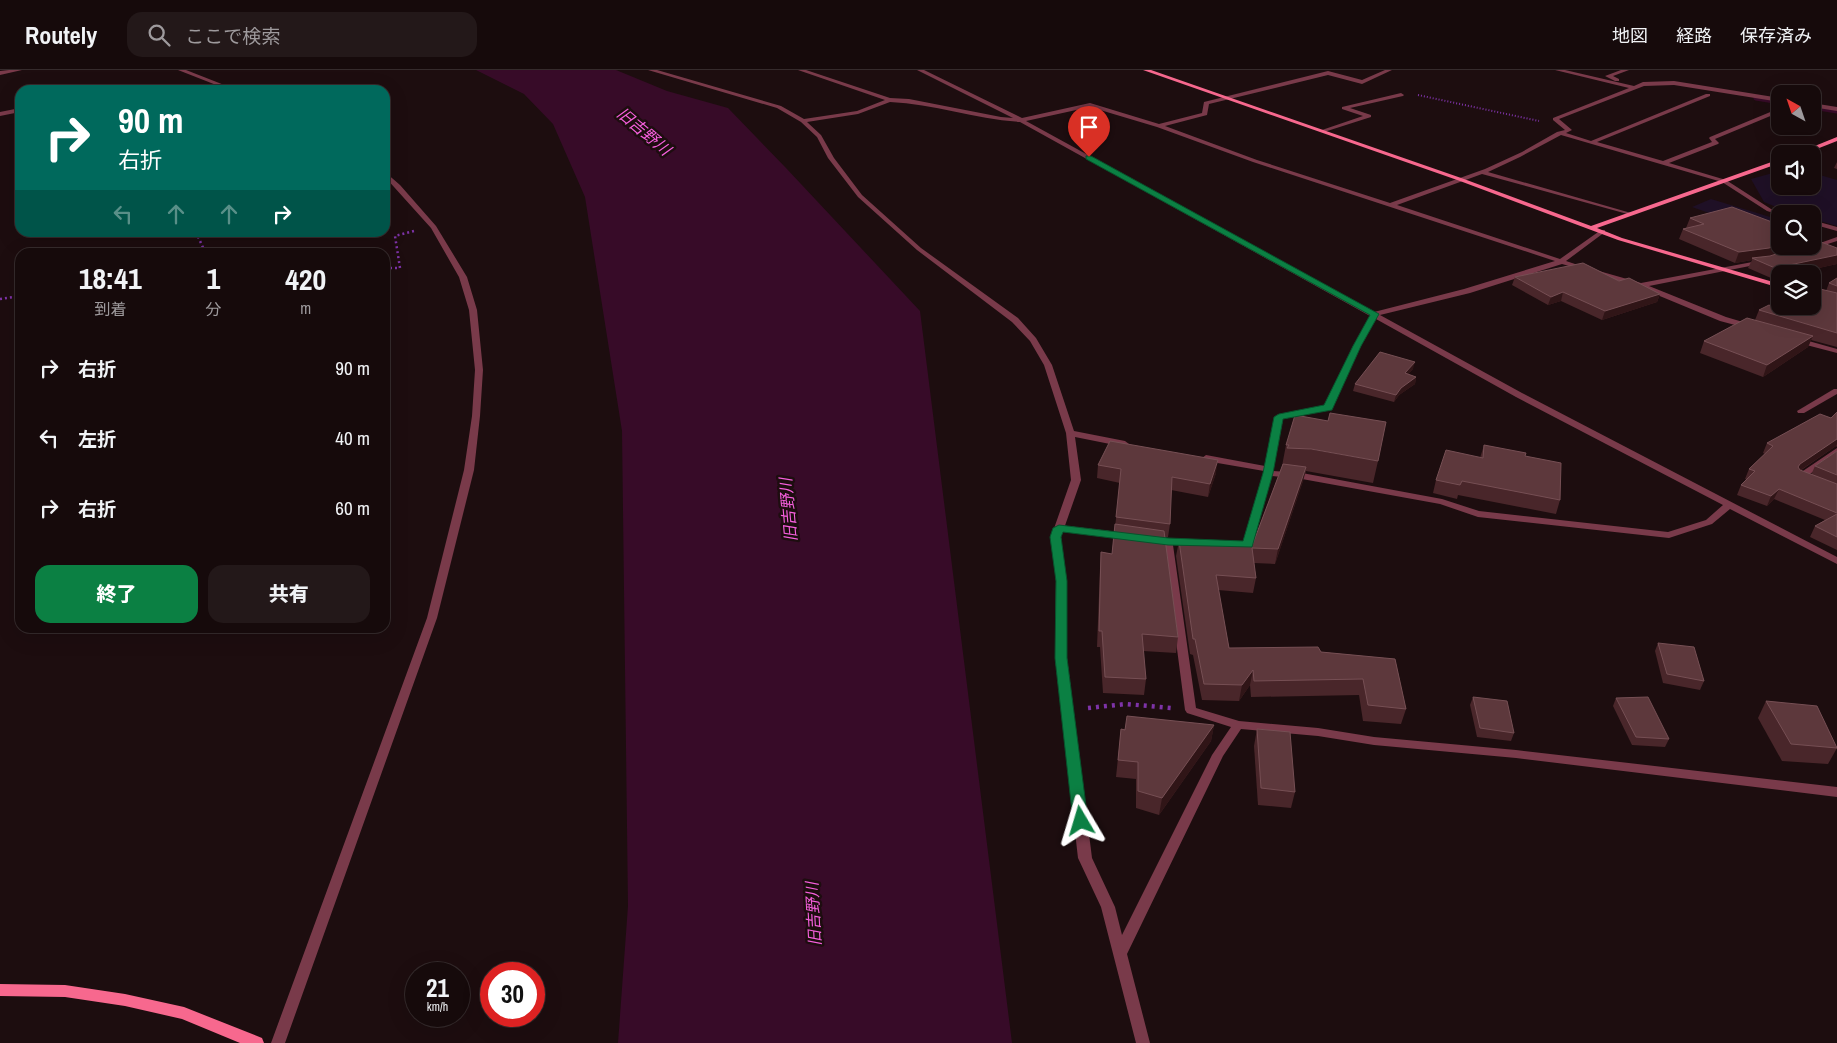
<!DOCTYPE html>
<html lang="ja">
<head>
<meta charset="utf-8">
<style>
	:root { --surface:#160a0b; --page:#231819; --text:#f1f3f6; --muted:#9e9a9d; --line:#352b2c; --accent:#0b8043 }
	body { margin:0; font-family:"Archivo Narrow","Noto Sans JP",sans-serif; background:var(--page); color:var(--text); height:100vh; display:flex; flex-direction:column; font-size:19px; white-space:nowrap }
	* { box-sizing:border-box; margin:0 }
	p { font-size:16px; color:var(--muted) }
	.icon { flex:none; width:28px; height:28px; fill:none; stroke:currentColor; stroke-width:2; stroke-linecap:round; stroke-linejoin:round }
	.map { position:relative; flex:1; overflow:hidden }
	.side { position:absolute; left:15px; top:178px; width:375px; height:385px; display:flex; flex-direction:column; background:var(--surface); border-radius:15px; box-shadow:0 5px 20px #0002,0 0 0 1px var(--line) }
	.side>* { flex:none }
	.hud { position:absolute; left:15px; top:15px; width:375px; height:152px; border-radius:15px; box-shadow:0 5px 20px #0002,0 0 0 1px var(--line); background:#00695c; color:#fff; overflow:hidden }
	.needle { width:32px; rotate:320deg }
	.tools { position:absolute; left:1771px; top:15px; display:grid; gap:10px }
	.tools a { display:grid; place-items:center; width:50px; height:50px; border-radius:10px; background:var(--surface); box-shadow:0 5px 20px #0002,0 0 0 1px var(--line); font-size:25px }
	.speed { position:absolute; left:405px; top:892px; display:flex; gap:10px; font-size:25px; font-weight:700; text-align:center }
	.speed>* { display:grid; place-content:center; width:65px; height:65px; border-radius:50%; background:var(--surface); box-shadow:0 5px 20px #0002,0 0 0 1px var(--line); line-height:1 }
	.speed small { font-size:12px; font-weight:400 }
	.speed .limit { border:8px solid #d22; background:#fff; color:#111 }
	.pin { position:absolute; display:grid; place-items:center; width:42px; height:42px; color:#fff; margin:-51px -21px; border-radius:50% 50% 50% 0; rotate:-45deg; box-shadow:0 0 5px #0007 }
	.pin .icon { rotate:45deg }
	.me { position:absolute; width:55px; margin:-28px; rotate:353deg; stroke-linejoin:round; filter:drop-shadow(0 0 4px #0008) }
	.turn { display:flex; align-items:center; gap:18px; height:105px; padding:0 20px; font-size:22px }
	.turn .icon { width:65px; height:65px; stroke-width:2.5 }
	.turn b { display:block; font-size:35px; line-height:42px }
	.lanes { display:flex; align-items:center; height:48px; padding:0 20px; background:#0003; justify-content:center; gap:25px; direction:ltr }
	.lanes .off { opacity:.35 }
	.eta { display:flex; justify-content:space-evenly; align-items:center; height:85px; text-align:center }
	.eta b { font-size:30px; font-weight:800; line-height:35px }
	.cta { display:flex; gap:10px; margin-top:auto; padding:10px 20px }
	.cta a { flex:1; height:58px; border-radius:15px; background:var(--accent); color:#fff; font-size:20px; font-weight:800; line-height:58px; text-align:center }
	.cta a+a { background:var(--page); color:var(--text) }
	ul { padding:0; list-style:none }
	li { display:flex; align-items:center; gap:15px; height:70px; padding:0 20px }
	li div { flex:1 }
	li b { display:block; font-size:19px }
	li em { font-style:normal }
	header { display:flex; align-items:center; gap:30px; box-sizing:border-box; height:70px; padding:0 25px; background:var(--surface); border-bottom:1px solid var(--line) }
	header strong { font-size:24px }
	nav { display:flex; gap:28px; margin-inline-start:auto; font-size:18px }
	.search { width:350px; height:45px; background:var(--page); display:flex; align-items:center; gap:12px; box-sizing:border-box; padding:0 18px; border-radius:15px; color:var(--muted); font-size:19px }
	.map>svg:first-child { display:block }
</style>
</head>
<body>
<header>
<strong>Routely</strong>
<div class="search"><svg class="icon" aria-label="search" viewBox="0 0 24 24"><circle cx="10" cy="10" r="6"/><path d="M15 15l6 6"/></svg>ここで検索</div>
<nav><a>地図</a><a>経路</a><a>保存済み</a></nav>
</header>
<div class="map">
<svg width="1837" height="973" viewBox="0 0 1837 973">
	<rect width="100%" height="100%" fill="#1d0d0f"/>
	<g fill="#1f1026">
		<polygon points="1780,101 1780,116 1812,116 1813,103 1837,110 1837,156 1813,149 1812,144 1793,144 1764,132 1751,109"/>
		<polygon points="1711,129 1780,150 1780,168 1692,137"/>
	</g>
	<polygon fill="#370b28" points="476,0 616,0 667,21 728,38 786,98 920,241 1012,973 618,973 628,836 622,361 585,127 553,54 524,24"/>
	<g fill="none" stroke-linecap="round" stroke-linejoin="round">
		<g stroke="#370b28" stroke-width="5">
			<polyline points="1756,28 1780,32"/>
			<polyline points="1812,37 1837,41"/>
		</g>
		<polyline stroke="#7e33a8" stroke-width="2" stroke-dasharray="1 2" stroke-linecap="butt" points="1418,25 1539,51"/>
		<g stroke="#7e33a8" stroke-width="2.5" stroke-dasharray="2 3" stroke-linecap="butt">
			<polyline points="196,162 205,182"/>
			<polyline points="385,198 400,198 395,166 414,161"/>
			<polyline points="0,229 20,226"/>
		</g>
		<polyline stroke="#7e33a8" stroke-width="4.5" stroke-dasharray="3 5" stroke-linecap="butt" points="1088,638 1126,634 1171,638"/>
		<polygon fill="#793a4a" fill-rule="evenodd" points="1059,455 1127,463 1132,466 1127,469 1056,460 1054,458"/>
		<g fill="#793a4a" fill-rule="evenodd">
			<polygon points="9,0 22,0 0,5 0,1"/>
			<polygon points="178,0 186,0 237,20 229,20"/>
			<path d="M648,0h9l124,36 23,13 53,-8 28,-11 -87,-30h8l84,28 19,1 92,18 12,1 -96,-48h7l98,48 68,-15 69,21 43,-11 2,-11 124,-31 34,9 23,-10h7l-30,14 -34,-9 -119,29 -2,11 -42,11 92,34 133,43 95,-34 37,-17 35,-20 8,-2 -12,-10v-2l76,-30 -74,-18h10l69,16 9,-4 31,-1 106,17v4l-106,-17 -30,1 -85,33 13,11 -6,3 25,8 115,-47h4v2l-113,46 66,19 49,-19 -3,-4 1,-1 70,-29v4l-65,27 4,4 -1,1 -49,19 57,17 45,29 15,5h-6v1l-13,-4 -45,-29 -161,-47 -41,22 -32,15 143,41v2l-149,-41 -85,31 163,54 41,-29h4v2l-39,29 21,7v2h-4l-21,-6 -92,29 -90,22 142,78 315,164v7l-107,-55 -18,15 -43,14 -191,-21 -38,-13 -138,-25 -30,-3 -21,71 -78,-2 23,163 43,13 79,7 56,9 142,13 321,37v10l-321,-39 -142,-13 -56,-9 -77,-7 -18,27 -96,198 23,89h-14l-35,-136 -23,-49 -23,-200 1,-77 -5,-44 20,-57 -5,-47 -22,-68 -14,-24 -18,-19 -95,-72 -59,-53 -30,-39 -11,-21 -16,-15 -24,-14zM890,32c44,2 86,17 130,20l350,194 -17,30 -28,60 -49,9 -11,51 -59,-11 -4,3 4,3 58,10 -20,71 -76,-3 -5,3 22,168 2,3 44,14 -19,28 -90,180 -7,-28 -23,-49 -25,-200 -1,-77 -5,-44 20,-57 -6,-43 50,10 4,-3 -4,-3 -51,-10 -22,-66 -16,-27 -18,-20 -97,-70 -59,-53 -28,-37 -13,-23 -14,-13 51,-8zM1090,37l67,20 96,35 302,99 -91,28 -90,23 -348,-191zM1376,249l140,78 207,108 -17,15 -38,12 -189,-21 -37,-12 -140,-26 -29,-2 10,-52 48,-9 30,-64z"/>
			<polygon points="1621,0 1629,0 1613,6 1619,9 1619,11 1615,11 1605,6"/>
			<polygon points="1401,23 1404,25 1403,26 1350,38 1371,45 1371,47 1324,62 1319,61 1363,46 1342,39 1342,37"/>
			<polygon points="1812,33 1837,37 1837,41 1812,37"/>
			<polygon points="20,38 20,42 0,46 0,42"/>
			<polygon points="385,102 400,115 436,156 467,207 477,240 483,300 480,346 474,400 437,548 285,973 271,973 427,548 464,400 472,346 475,300 469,240 459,207 431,158 385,107"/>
			<polygon points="1812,150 1837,157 1837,161 1812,154"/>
			<polygon points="1837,167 1837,171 1812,179 1809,177"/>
			<polygon points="1763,190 1766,192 1765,193 1649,216 1726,247 1753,255 1753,259 1750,259 1720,251 1638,217 1595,203 1599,201 1641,213"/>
			<polygon points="1795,268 1798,268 1837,279 1837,283 1795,272"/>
			<polygon points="1834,319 1837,319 1837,324 1804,343 1798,343 1797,341"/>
			<path d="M1837,378v7l-30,21 4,3 -2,2c-4,1 -11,0 -14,-4l2,-2z"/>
		</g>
		<g fill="#f7688e" fill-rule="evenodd">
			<polygon points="1143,0 1151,0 1464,109 1591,156 1780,89 1780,93 1597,158 1622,168 1780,214 1780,218 1618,170 1460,111"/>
			<polygon points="1837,67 1837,71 1804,84 1795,84"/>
			<polygon points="0,914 65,915 125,924 184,937 262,968 264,973 240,973 182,949 125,936 65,927 0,926"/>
		</g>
	</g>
	<g fill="#49262a">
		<polygon points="1837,92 1837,99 1834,98"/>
		<polygon points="1690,148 1780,176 1837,194 1791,204 1780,204 1780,206 1771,208 1748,198 1752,190 1735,193 1679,169 1683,159 1686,158"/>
		<polygon points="1515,207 1619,211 1660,224 1657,232 1602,250 1561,231 1548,235 1512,215"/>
		<polygon points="1837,208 1837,277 1811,270 1808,277 1763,307 1700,283 1704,271 1755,250 1759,240 1784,242 1826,221 1829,213"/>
		<polygon points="1413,299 1408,304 1416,307 1415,314 1399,325 1394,332 1353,321 1355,314"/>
		<polygon points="1837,342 1837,377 1836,376 1800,401 1811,405 1815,396 1837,381 1837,480 1810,467 1815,456 1825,450 1774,429 1767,436 1737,425 1741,415 1747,410 1745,409 1749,399 1765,384 1763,383 1767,373 1831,348"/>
		<polygon points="1286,375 1378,391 1373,413 1306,401 1303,411 1275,494 1254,493 1256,508 1253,523 1218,520 1229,578 1321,582 1395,589 1406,639 1401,654 1363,651 1359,625 1251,627 1250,615 1239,631 1202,630 1193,585 1190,584 1176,486 1179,471 1252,476 1282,396"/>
		<polygon points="1484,375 1525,386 1560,430 1556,444 1458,425 1457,429 1433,423 1436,410 1480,388"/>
		<polygon points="1098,395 1216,403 1208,427 1171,420 1170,454 1168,467 1164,467 1178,567 1176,583 1143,581 1146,609 1144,625 1103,623 1100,577 1097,577 1100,498 1101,482 1112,484 1120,413 1097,408"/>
		<polygon points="1658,573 1704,611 1700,620 1663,613 1655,581"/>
		<polygon points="1473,627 1514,663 1511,671 1477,667 1470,635"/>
		<polygon points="1616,628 1669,669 1665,677 1632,675 1613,636"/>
		<polygon points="1766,631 1837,678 1828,694 1782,691 1758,648"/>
		<polygon points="1214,655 1211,671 1159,745 1136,738 1136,709 1116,707 1121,659"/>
		<polygon points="1257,659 1295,722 1291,738 1258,735 1254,676"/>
	</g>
	<g fill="#301517">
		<polygon points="1780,174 1780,176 1801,176 1765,188 1752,188 1752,190 1735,193 1739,182"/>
		<polygon points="1837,185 1837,194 1791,204 1780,204 1780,206 1771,208 1775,198"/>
		<polygon points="1563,222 1561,231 1548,235 1551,227"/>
		<polygon points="1660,224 1657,232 1602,250 1605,241"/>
		<polygon points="1813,266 1808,277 1763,307 1767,295"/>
		<polygon points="1415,292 1413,299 1403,310 1405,303"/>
		<polygon points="1416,307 1415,314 1399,325 1394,332 1396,325 1401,318"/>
		<polygon points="1837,369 1837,374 1836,376 1796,403 1798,397 1800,394"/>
		<polygon points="1218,390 1216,403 1208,427 1210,414"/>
		<polygon points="1306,397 1303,411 1275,494 1278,479"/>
		<polygon points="1779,419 1774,429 1767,436 1771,426"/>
		<polygon points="1253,600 1250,615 1239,631 1242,615"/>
		<polygon points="1214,655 1211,671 1159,745 1162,728"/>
	</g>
	<g fill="#5d383c" stroke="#764f54">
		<polygon points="1732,137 1780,155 1780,174 1769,178 1739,182 1683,159 1704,154 1690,148"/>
		<polygon points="1818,171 1837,178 1837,185 1775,198 1752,188 1770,186 1801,176 1812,176 1812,172"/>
		<polygon points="1583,193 1619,211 1629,208 1660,224 1605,241 1563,222 1551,227 1515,207"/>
		<polygon points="1837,208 1837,216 1829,213"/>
		<polygon points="1820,219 1837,223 1837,263 1759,240 1769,235 1784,242 1793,236 1812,236 1812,224"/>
		<polygon points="1747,248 1813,266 1767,295 1704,271"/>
		<polygon points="1380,282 1415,292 1405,303 1416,307 1401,318 1396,325 1355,314"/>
		<polygon points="1837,342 1837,369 1800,394 1798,397 1800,400 1837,414 1837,443 1779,419 1771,426 1741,415 1755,401 1749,399 1773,376 1767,373 1820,344 1831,348"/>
		<polygon points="1330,343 1386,352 1378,391 1311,379 1287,378 1289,375 1286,375 1295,345 1328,351"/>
		<polygon points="1110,371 1218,390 1210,414 1172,407 1170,454 1116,447 1121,399 1098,395"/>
		<polygon points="1484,375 1526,383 1525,386 1561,393 1560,430 1462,411 1460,415 1436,410 1446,380 1483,388"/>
		<polygon points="1837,381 1837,405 1815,396"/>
		<polygon points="1283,394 1306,397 1278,479 1252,478 1256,508 1216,505 1229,578 1318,577 1321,582 1395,589 1406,639 1368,635 1363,609 1254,611 1253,600 1242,615 1204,614 1195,569 1193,569 1179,471 1252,476"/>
		<polygon points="1837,444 1837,467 1815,456"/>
		<polygon points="1115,454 1164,461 1178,567 1142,564 1146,609 1105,607 1102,561 1099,561 1101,482 1112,484"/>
		<polygon points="1658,573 1694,577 1704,611 1667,604"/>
		<polygon points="1473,627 1507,631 1514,663 1480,658"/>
		<polygon points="1648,627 1669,669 1636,667 1616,628"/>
		<polygon points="1766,631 1817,636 1837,678 1791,674"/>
		<polygon points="1127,646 1214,655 1162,728 1138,721 1138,692 1118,690 1121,659 1125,660"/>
		<polygon points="1257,659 1290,662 1295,722 1261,718"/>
	</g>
	<polygon fill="#0b8043" stroke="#07532c" points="1086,86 1091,86 1379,244 1361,276 1332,340 1283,349 1273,403 1252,477 1168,475 1063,462 1061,467 1067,511 1067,588 1088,751 1086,754 1081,756 1076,754 1073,751 1055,588 1056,511 1050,467 1053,458 1059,455 1168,468 1243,471 1263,403 1274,347 1279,344 1324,335 1353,276 1370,245 1086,89"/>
	<g text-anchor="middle" stroke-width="5" stroke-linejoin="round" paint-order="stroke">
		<g font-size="16" font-style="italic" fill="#f65fdd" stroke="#1d0d0f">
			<text transform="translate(644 61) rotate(40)" y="6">旧吉野川</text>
			<text transform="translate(788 440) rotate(-95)" y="6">旧吉野川</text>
			<text transform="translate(813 844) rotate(-93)" y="6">旧吉野川</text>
		</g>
	</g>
</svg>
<div class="tools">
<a><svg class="needle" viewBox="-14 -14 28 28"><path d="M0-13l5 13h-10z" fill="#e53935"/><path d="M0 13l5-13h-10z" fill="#9e9a9d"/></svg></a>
<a><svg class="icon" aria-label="sound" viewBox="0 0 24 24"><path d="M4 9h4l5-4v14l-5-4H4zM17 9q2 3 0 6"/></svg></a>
<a><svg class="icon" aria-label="search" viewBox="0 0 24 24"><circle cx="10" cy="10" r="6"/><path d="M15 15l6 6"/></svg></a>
<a><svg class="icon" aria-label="layers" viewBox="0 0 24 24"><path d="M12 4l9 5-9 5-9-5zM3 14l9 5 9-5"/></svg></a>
</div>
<div class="speed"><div>21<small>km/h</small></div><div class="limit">30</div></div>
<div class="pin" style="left:1089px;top:87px;background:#d93025"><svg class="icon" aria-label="arrive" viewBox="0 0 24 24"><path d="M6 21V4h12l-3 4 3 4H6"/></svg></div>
<svg class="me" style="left:1081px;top:751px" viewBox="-20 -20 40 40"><path d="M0-17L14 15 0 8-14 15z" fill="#0b8043" stroke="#fff" stroke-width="4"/></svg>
<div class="hud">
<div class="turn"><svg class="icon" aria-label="right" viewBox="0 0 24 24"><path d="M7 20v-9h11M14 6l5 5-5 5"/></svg><div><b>90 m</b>右折</div></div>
<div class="lanes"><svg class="icon off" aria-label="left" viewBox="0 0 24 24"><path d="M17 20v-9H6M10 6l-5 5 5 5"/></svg><svg class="icon off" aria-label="ahead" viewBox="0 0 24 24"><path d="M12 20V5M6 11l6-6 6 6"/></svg><svg class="icon off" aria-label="ahead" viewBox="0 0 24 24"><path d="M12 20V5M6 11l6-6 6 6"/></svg><svg class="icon" aria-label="right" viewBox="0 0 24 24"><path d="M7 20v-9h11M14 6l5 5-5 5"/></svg></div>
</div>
<section class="side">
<div class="eta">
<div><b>18:41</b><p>到着</p></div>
<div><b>1</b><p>分</p></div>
<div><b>420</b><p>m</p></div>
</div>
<ul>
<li><svg class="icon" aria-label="right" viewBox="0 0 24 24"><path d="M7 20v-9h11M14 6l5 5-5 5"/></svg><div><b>右折</b></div><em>90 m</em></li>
<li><svg class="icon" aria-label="left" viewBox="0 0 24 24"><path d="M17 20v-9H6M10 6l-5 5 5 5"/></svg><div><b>左折</b></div><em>40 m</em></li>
<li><svg class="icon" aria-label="right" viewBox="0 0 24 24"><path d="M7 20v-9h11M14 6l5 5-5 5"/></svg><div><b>右折</b></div><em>60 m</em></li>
</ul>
<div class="cta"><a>終了</a><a>共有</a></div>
</section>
</div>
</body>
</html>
